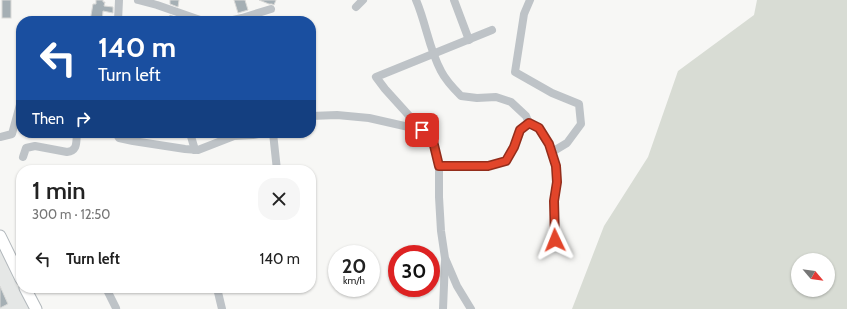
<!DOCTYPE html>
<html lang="en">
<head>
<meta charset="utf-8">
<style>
	:root { --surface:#fff; --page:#f6f6f6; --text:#222; --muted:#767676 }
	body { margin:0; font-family:Cabin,sans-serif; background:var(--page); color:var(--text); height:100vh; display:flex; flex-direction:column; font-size:15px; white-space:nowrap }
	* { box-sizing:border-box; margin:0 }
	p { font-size:13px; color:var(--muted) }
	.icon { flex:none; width:22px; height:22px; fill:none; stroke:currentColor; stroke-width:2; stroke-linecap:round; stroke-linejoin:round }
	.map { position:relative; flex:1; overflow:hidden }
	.panel { position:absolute; left:16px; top:165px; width:300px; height:128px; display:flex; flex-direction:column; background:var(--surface); border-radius:16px; box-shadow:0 1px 3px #0004 }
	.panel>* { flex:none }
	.hud { position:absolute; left:16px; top:16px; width:300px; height:122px; border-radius:16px; box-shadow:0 1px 3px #0004; background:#1a4fa0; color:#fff; overflow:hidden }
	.needle { width:26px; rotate:119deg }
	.tools { position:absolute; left:791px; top:253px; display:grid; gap:8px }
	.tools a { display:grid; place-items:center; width:44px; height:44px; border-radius:50%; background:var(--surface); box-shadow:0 1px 3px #0004; font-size:20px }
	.speed { position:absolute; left:328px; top:245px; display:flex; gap:8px; font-size:20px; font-weight:700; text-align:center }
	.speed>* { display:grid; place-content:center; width:52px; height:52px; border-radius:50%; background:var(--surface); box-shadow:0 1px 3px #0004; line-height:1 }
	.speed small { font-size:10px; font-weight:400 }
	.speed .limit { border:6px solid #d22; background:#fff; color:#111 }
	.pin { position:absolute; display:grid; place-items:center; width:34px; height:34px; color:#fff; margin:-17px; border-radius:8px; box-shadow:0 2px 6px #0006 }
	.me { position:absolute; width:44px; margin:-22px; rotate:358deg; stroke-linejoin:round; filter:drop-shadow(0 0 3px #0008) }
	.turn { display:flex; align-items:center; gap:14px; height:84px; padding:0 16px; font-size:18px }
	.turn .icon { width:52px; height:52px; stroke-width:2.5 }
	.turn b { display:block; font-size:28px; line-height:34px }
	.then { display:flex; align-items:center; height:38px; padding:0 16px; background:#0003; gap:8px; font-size:15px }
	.round { display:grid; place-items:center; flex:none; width:42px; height:42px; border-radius:16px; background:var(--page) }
	.head { display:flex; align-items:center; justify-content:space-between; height:68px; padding:0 16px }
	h1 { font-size:24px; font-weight:600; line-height:30px }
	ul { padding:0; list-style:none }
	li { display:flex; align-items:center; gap:12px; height:52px; padding:0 16px }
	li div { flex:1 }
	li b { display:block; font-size:15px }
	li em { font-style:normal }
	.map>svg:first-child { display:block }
</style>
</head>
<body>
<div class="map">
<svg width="847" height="309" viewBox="0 0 847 309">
	<rect width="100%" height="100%" fill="#f7f7f5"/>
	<polygon fill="#e5e7e6" points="0,246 31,309 0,309"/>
	<path fill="#d8dcd4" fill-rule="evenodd" d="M757,0h90v309h-275l32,-83 44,-69 30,-86 76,-56zM798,260h30v30h-30z"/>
	<g fill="#a5afb4" stroke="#d9d9d7">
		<rect x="2" y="0" width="9" height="18"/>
		<polygon points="96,0 103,0 103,2 105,2 104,6 113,7 113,13 103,11 102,21 90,21 93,4 96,4"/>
		<polygon points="170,0 179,0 178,7 170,4"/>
		<polygon points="234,0 245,0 248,10 238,13"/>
		<polygon points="259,0 276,0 274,5 272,4 269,4"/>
		<polygon points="170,15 186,21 168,21"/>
		<polygon points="0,286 8,304 0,308"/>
	</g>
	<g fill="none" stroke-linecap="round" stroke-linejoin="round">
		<defs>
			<g id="secondary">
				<polyline points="0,236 21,279"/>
				<polyline points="25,288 36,309"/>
			</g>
		</defs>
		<use href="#secondary" stroke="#b1b7bb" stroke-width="13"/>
		<g stroke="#bec3c7" stroke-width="8">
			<polyline points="138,0 157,5 203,21"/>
			<path d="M416,0c10,23 13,49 25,71 5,10 13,18 20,25l16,2 19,-1 15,5 15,14 3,7"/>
			<polyline points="454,0 469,40"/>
			<polyline points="530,0 524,14 515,72 552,93 579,104 581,124 567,143 552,152"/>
			<polyline points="356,7 363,0"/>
			<polyline points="118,21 119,0"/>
			<polyline points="229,21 242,18 271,9"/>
			<polyline points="311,116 337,115 369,118 422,130 433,141 439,166 439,197 441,231 445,258 457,286 471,309"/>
			<polyline points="422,130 385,89 376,77 492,30"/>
			<polyline points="116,133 119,138 133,141 185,149 198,150 234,136 253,135 263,133"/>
			<polyline points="190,133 195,150"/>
			<polyline points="273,133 277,170"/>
			<polyline points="0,137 12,134 21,101"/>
			<path d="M23,157l3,-9 9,-2 32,6c11,-1 9,-10 10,-19"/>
			<polyline points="439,166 488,166 506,161 514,147 521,130 529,123 539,129 549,144 556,166 557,182 554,201 555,240"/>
			<polyline points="106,288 116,308"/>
			<polyline points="217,288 222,309"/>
			<polyline points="443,309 445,261"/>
		</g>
		<use href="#secondary" stroke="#fff" stroke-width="11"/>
	</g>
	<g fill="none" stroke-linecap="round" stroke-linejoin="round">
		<defs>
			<polyline id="route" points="422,130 433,141 439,166 488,166 506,161 514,147 520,130 529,123 539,128 549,144 556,166 557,182 554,201 555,240"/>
		</defs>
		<use href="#route" stroke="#932d1b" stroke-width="10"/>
		<use href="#route" stroke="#e2452a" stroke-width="7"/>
	</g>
</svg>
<div class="tools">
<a><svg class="needle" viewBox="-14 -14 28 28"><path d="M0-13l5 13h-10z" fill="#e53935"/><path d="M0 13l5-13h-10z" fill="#767676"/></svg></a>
</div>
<div class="speed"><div>20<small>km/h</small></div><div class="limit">30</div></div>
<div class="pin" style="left:422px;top:130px;background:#d93025"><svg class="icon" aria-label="arrive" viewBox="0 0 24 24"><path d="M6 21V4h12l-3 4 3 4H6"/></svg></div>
<svg class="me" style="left:555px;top:240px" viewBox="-20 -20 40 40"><path d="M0-17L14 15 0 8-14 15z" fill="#e2452a" stroke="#fff" stroke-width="4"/></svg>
<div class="hud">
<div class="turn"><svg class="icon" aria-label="left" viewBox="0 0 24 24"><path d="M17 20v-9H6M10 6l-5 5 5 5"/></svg><div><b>140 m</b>Turn left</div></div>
<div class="then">Then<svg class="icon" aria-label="right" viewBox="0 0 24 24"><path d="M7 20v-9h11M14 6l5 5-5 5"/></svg></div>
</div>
<section class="panel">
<div class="head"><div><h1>1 min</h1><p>300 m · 12:50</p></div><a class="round"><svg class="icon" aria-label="close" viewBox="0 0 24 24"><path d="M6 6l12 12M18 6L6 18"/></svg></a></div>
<ul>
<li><svg class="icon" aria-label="left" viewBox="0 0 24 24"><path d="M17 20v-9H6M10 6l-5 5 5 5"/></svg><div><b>Turn left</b></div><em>140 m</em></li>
</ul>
</section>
</div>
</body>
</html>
